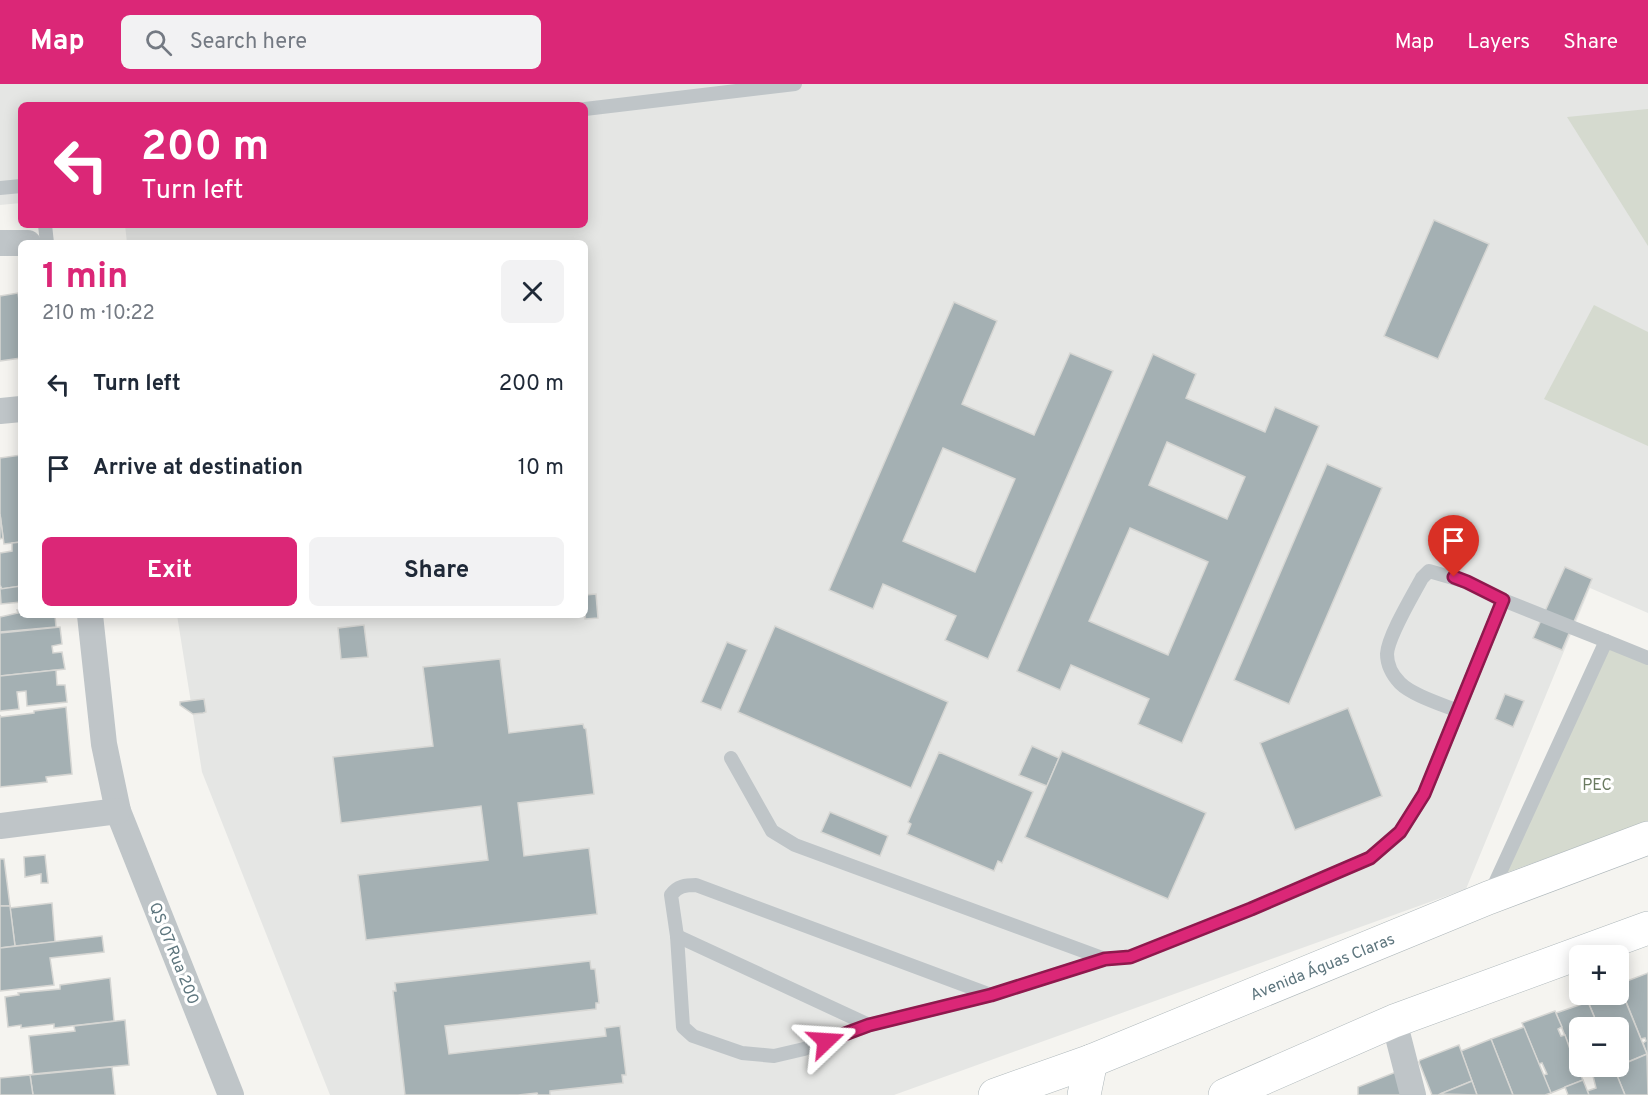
<!DOCTYPE html>
<html lang="en">
<head>
<meta charset="utf-8">
<style>
	:root { --surface:#fff; --page:#f2f2f3; --text:#1f2937; --muted:#747a83; --accent:#db2777 }
	body { margin:0; font-family:Overpass,sans-serif; background:var(--page); color:var(--text); height:100vh; display:flex; flex-direction:column; font-size:22px; white-space:nowrap }
	* { box-sizing:border-box; margin:0 }
	p { font-size:20px; color:var(--muted) }
	.icon { flex:none; width:33px; height:33px; fill:none; stroke:currentColor; stroke-width:2; stroke-linecap:round; stroke-linejoin:round }
	.map { position:relative; flex:1; overflow:hidden }
	.details { position:absolute; left:18px; top:156px; width:570px; height:378px; display:flex; flex-direction:column; background:var(--surface); border-radius:9px; box-shadow:0 3px 15px #0003 }
	.details>* { flex:none }
	.guide { position:absolute; left:18px; top:18px; width:570px; height:126px; border-radius:9px; box-shadow:0 3px 15px #0003; background:#db2777; color:#fff; overflow:hidden }
	.tools { position:absolute; left:1569px; top:861px; display:grid; gap:12px }
	.tools a { display:grid; place-items:center; width:60px; height:60px; border-radius:9px; background:var(--surface); box-shadow:0 3px 15px #0003; font-size:30px }
	.pin { position:absolute; display:grid; place-items:center; width:51px; height:51px; color:#fff; margin:-62px -26px; border-radius:50% 50% 50% 0; rotate:-45deg; box-shadow:0 0 6px #0007 }
	.pin .icon { rotate:45deg }
	.me { position:absolute; width:66px; margin:-33px; rotate:70deg; stroke-linejoin:round; filter:drop-shadow(0 0 4px #0008) }
	.turn { display:flex; align-items:center; gap:21px; height:126px; padding:0 24px; font-size:27px }
	.turn .icon { width:78px; height:78px; stroke-width:2.5 }
	.turn b { display:block; font-size:42px; line-height:51px }
	.round { display:grid; place-items:center; flex:none; width:63px; height:63px; border-radius:9px; background:var(--page) }
	.headline { display:flex; align-items:center; justify-content:space-between; height:102px; padding:0 24px }
	h1 { font-size:36px; font-weight:700; line-height:45px; color:var(--accent) }
	.button { display:flex; gap:12px; margin-top:auto; padding:12px 24px }
	.button a { flex:1; height:69px; border-radius:9px; background:var(--accent); color:#fff; font-size:24px; font-weight:700; line-height:69px; text-align:center }
	.button a+a { background:var(--page); color:var(--text) }
	ul { padding:0; list-style:none }
	li { display:flex; align-items:center; gap:18px; height:84px; padding:0 24px }
	li div { flex:1 }
	li b { display:block; font-size:22px }
	li em { font-style:normal }
	header { display:flex; align-items:center; gap:36px; box-sizing:border-box; height:84px; padding:0 30px; background:var(--accent); color:#fff }
	header strong { font-size:28px }
	nav { display:flex; gap:33px; margin-inline-start:auto; font-size:21px }
	.search { width:420px; height:54px; background:var(--page); display:flex; align-items:center; gap:15px; box-sizing:border-box; padding:0 21px; border-radius:9px; color:var(--muted); font-size:22px }
	.map>svg:first-child { display:block }
</style>
</head>
<body>
<header>
<strong>Map</strong>
<div class="search"><svg class="icon" aria-label="search" viewBox="0 0 24 24"><circle cx="10" cy="10" r="6"/><path d="M15 15l6 6"/></svg>Search here</div>
<nav><a>Map</a><a>Layers</a><a>Share</a></nav>
</header>
<div class="map">
<svg width="1648" height="1011" viewBox="0 0 1648 1011">
	<rect width="100%" height="100%" fill="#f5f4f0"/>
	<polygon fill="#e5e6e4" points="0,0 1648,0 1648,529 1590,504 1466,805 894,1011 330,1011 202,688 177,531 585,531 585,159 127,159 125,141 585,141 585,21 21,21 21,119 0,121"/>
	<g fill="#d5dacf">
		<polygon points="1648,25 1648,162 1567,33"/>
		<polygon points="1594,221 1648,248 1648,362 1544,315"/>
		<polygon points="1606,557 1648,581 1648,737 1500,791"/>
	</g>
	<g fill="#a4b0b3" stroke="#d6d6d3" stroke-width="1.5" fill-rule="evenodd">
		<polygon points="1434,136 1489,160 1438,275 1384,252"/>
		<polygon points="18,209 21,231 21,274 0,277 0,212"/>
		<path d="M954,218l43,19 -35,83 72,31 36,-82 43,18 -125,288 -43,-19 11,-24 -73,-32 -10,25 -44,-19zM943,364l72,31 -40,93 -72,-31z"/>
		<path d="M1153,270l43,20 -10,24 79,34 10,-25 44,19 -137,317 -44,-19 11,-25 -78,-34 -11,25 -43,-19zM1167,358l78,35 -18,42 -78,-34zM1130,444l78,34 -40,93 -79,-34z"/>
		<polygon points="21,371 21,458 4,460 0,430 0,374"/>
		<polygon points="1327,380 1382,404 1289,620 1234,596"/>
		<polygon points="0,430 3,454 0,455"/>
		<polygon points="21,458 21,502 2,505 0,501 0,469 12,467 12,459"/>
		<polygon points="1565,483 1592,495 1562,566 1533,554"/>
		<polygon points="21,502 21,518 1,520 0,505"/>
		<polygon points="596,510 598,534 585,535 585,511"/>
		<polygon points="17,526 21,526 21,531 55,531 56,543 0,548 0,533 18,529"/>
		<polygon points="364,541 368,573 341,575 338,544"/>
		<polygon points="775,542 948,618 911,704 738,628"/>
		<polygon points="60,543 62,560 52,562 53,569 62,568 65,585 0,592 0,549"/>
		<polygon points="727,558 747,566 721,626 701,618"/>
		<polygon points="500,575 509,649 583,640 584,644 586,645 594,710 518,719 524,772 589,764 597,830 366,856 358,791 488,776 481,722 341,739 333,673 433,662 423,583"/>
		<polygon points="56,586 57,601 65,601 67,618 27,622 26,607 17,608 19,625 0,627 0,592"/>
		<polygon points="1505,610 1524,617 1513,643 1495,635"/>
		<polygon points="204,615 206,628 203,629 193,630 180,621 180,618"/>
		<polygon points="66,623 72,690 46,693 47,698 0,703 0,631 1,633 34,629 34,627"/>
		<polygon points="1348,624 1382,712 1295,746 1260,659"/>
		<polygon points="1032,662 1059,674 1047,702 1019,691"/>
		<polygon points="1062,667 1206,729 1168,815 1025,753"/>
		<polygon points="939,668 1033,708 1002,779 998,777 994,787 907,750 911,740 908,738"/>
		<polygon points="830,728 888,752 880,772 821,748"/>
		<polygon points="45,771 48,799 41,799 41,790 25,793 24,773"/>
		<polygon points="0,775 4,775 10,822 0,822"/>
		<polygon points="52,819 55,858 15,862 10,824"/>
		<polygon points="0,822 10,822 15,862 0,864"/>
		<polygon points="102,852 104,868 50,874 54,901 0,907 0,864"/>
		<polygon points="590,877 591,885 595,885 599,919 596,919 596,925 445,942 449,970 606,952 605,944 620,942 626,991 622,991 623,999 550,1007 550,1011 538,1011 537,1009 518,1011 405,1011 393,907 396,907 395,899"/>
		<polygon points="1648,889 1648,969 1647,970 1643,959 1646,957 1645,954 1641,955 1619,900"/>
		<polygon points="110,894 114,937 54,944 54,940 21,944 21,941 8,943 5,913 19,911 18,909 60,905 60,901"/>
		<polygon points="1619,901 1647,970 1618,982 1618,944 1599,944 1587,915 1597,910 1618,910"/>
		<polygon points="1588,918 1599,944 1580,944 1580,982 1584,982 1578,985 1556,929"/>
		<polygon points="1555,927 1562,943 1558,945 1561,952 1565,951 1576,982 1583,996 1551,1009 1543,991 1547,990 1542,979 1539,980 1522,939"/>
		<polygon points="125,936 129,981 33,990 29,952 75,947 74,942"/>
		<polygon points="1524,943 1551,1009 1545,1011 1513,1011 1491,955"/>
		<polygon points="1491,955 1513,1011 1477,1011 1461,967"/>
		<polygon points="1459,961 1472,997 1438,1011 1432,1011 1419,978 1420,976"/>
		<polygon points="1647,970 1648,1011 1625,1011 1614,984"/>
		<polygon points="1589,982 1615,982 1615,983 1593,992"/>
		<polygon points="112,983 115,1011 33,1011 30,991"/>
		<polygon points="1614,984 1625,1011 1589,1011 1587,1007 1596,1004 1593,992"/>
		<polygon points="1401,986 1401,1011 1358,1011 1358,1003"/>
		<polygon points="30,991 33,1011 0,1011 0,994"/>
		<polygon points="1583,996 1589,1011 1568,1011 1565,1003"/>
		<polygon points="1472,997 1477,1011 1440,1010"/>
	</g>
	<g fill="none" stroke-linecap="round" stroke-linejoin="round">
		<defs>
			<g id="secondary">
				<polyline points="995,1011 1091,977 1488,814 1648,754"/>
				<polyline points="1084,1011 1091,977"/>
				<polyline points="1225,1011 1394,937 1648,844"/>
			</g>
		</defs>
		<use href="#secondary" stroke="#afb8bb" stroke-width="34"/>
		<g stroke="#bfc5c8" stroke-width="14">
			<polyline points="585,25 795,0"/>
			<polyline points="0,104 21,102"/>
			<polyline points="45,141 47,159"/>
			<path d="M1503,516l-45,111c-17,-7 -46,-16 -58,-28 -8,-8 -13,-19 -13,-29 1,-18 26,-59 35,-76l7,-7 38,11 36,18 103,41"/>
			<polyline points="731,674 772,747 795,761 1105,875 1130,873 1251,825 1370,774 1400,749 1424,710 1458,627"/>
			<polyline points="1491,808 1606,557 1648,574"/>
			<polyline points="677,852 869,941"/>
			<path d="M991,911l-295,-110c-10,0 -19,1 -25,10l6,41 6,91 10,9 49,17 32,3 30,-7 65,-24 122,-30 114,-36"/>
		</g>
		<g stroke="#bfc5c8" stroke-width="26">
			<polyline points="0,159 28,159"/>
			<polyline points="0,327 21,325"/>
			<polyline points="90,531 104,660 118,727 231,1011"/>
			<polyline points="0,742 118,727"/>
			<polyline points="1394,937 1413,1011"/>
		</g>
		<use href="#secondary" stroke="#fff" stroke-width="33"/>
	</g>
	<g fill="none" stroke-linecap="round" stroke-linejoin="round">
		<defs>
			<polyline id="route" points="826,957 869,941 991,911 1105,875 1130,873 1251,825 1370,774 1400,748 1424,710 1503,516 1467,498 1454,493"/>
		</defs>
		<use href="#route" stroke="#8e194d" stroke-width="15"/>
		<use href="#route" stroke="#db2777" stroke-width="10"/>
	</g>
	<g text-anchor="middle" stroke-width="6" stroke-linejoin="round" paint-order="stroke">
		<g font-size="16" fill="#6b7b61" stroke="#fff">
			<text x="1597" y="706">PEC</text>
		</g>
		<g font-size="16" fill="#5e767e" stroke="#fff">
			<text transform="translate(175 869) rotate(68)" y="6">QS 07 Rua 200</text>
			<text transform="translate(1322 882) rotate(-22)" y="6">Avenida Águas Claras</text>
		</g>
	</g>
</svg>
<div class="tools">
<a>+</a>
<a>−</a>
</div>
<div class="pin" style="left:1454px;top:493px;background:#d93025"><svg class="icon" aria-label="arrive" viewBox="0 0 24 24"><path d="M6 21V4h12l-3 4 3 4H6"/></svg></div>
<svg class="me" style="left:826px;top:957px" viewBox="-20 -20 40 40"><path d="M0-17L14 15 0 8-14 15z" fill="#db2777" stroke="#fff" stroke-width="4"/></svg>
<div class="guide">
<div class="turn"><svg class="icon" aria-label="left" viewBox="0 0 24 24"><path d="M17 20v-9H6M10 6l-5 5 5 5"/></svg><div><b>200 m</b>Turn left</div></div>
</div>
<section class="details">
<div class="headline"><div><h1>1 min</h1><p>210 m · 10:22</p></div><a class="round"><svg class="icon" aria-label="close" viewBox="0 0 24 24"><path d="M6 6l12 12M18 6L6 18"/></svg></a></div>
<ul>
<li><svg class="icon" aria-label="left" viewBox="0 0 24 24"><path d="M17 20v-9H6M10 6l-5 5 5 5"/></svg><div><b>Turn left</b></div><em>200 m</em></li>
<li><svg class="icon" aria-label="arrive" viewBox="0 0 24 24"><path d="M6 21V4h12l-3 4 3 4H6"/></svg><div><b>Arrive at destination</b></div><em>10 m</em></li>
</ul>
<div class="button"><a>Exit</a><a>Share</a></div>
</section>
</div>
</body>
</html>
